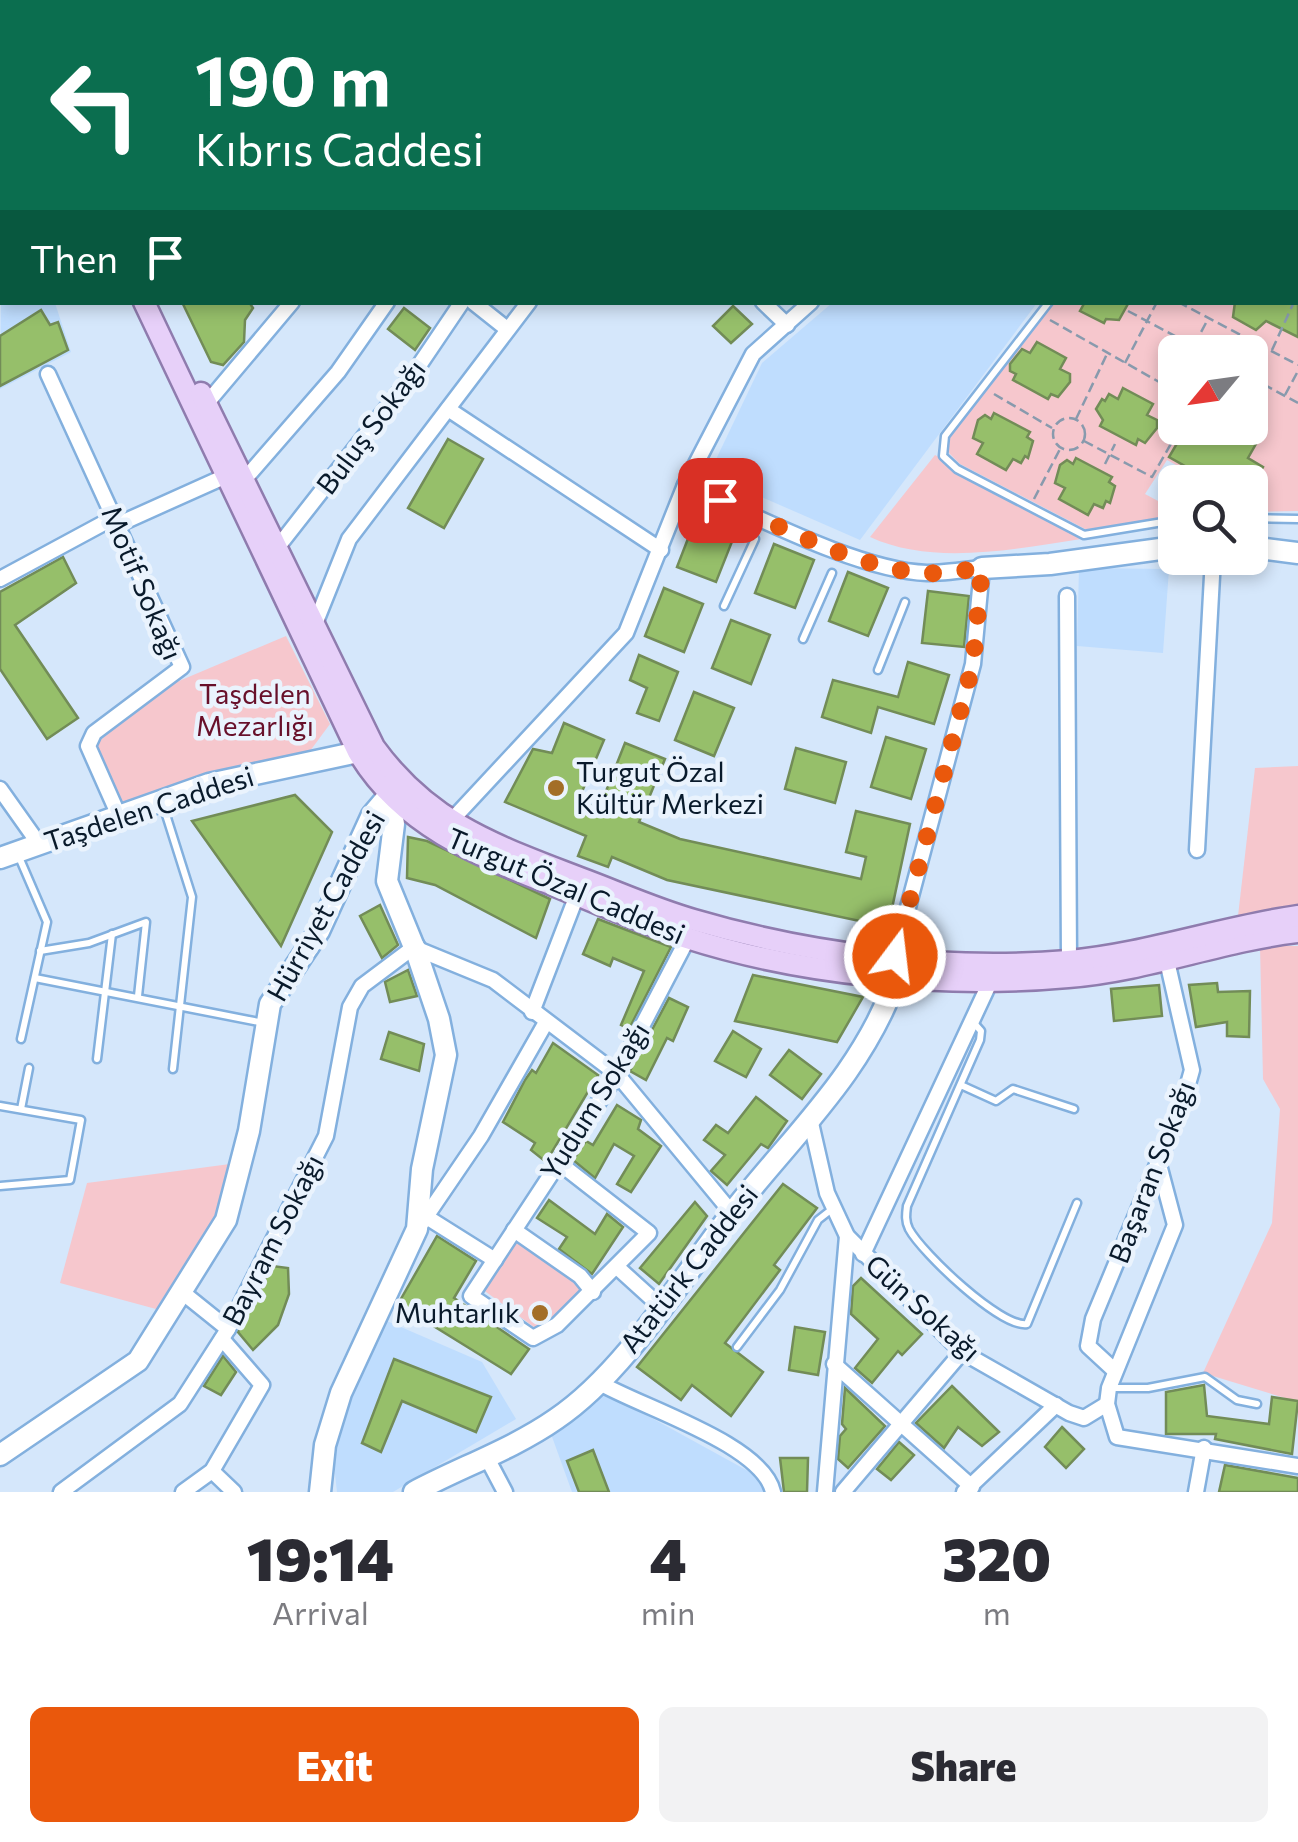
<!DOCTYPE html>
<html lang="en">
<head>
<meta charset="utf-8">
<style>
	:root { --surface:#fff; --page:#f2f2f3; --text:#2b2b33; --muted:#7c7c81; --accent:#ea580c }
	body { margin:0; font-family:Commissioner,sans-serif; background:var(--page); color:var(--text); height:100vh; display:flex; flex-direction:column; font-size:38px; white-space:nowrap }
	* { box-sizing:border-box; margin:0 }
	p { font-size:32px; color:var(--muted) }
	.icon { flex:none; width:55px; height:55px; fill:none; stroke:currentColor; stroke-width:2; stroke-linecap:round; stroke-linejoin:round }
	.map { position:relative; height:1492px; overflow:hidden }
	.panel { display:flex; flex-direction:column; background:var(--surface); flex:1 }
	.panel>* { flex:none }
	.guide { position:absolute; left:0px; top:0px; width:1300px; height:305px; box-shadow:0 5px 15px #0003; background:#0b6e4f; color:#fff; overflow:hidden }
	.needle { width:65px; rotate:241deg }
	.buttons { position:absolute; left:1158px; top:335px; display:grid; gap:20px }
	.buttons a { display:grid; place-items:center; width:110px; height:110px; border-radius:15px; background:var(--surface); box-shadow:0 5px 15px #0003; font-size:50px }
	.pin { position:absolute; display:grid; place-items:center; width:85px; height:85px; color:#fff; margin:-42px; border-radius:20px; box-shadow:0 5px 15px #0006 }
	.me { position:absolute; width:110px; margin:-55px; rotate:15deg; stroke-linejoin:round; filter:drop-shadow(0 0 8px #0008) }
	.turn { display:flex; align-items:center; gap:35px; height:210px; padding:0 30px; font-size:45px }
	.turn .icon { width:130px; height:130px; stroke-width:2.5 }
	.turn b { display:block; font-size:70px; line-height:85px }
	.then { display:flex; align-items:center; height:95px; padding:0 30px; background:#0003; gap:20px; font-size:38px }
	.eta { display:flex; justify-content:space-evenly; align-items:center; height:170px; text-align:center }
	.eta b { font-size:60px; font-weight:800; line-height:70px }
	.cta { display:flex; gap:20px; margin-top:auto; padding:20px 30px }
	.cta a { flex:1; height:115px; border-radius:15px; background:var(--accent); color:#fff; font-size:40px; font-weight:800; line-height:115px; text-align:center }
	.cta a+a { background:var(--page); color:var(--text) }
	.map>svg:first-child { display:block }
</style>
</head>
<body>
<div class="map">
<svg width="1298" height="1492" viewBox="0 0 1298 1492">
	<rect width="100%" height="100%" fill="#d5e7fb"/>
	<g fill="#bfddfe">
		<polygon points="2,207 2,302 55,303 71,352 0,389"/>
		<polygon points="832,303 1037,303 860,540 709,474 762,363"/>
		<polygon points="1079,568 1169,569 1163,653 1077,646"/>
		<polygon points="380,1318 482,1362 516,1419 393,1492 337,1492 331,1438"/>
		<polygon points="599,1389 768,1482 767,1492 572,1492 551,1434"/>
	</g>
	<g fill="#f6c7cd" fill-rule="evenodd">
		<path d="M1298,286v225l-48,1v-30h-43l-40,-22 -22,34 28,15 -5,8 -81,13 -127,-66 -11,-11 -2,-15 105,-135 246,-1zM1175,352h75v76h-75z"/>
		<path d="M935,455l146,84c-67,10 -148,27 -211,-2z"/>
		<polygon points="286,636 330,724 310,751 122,802 96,744 160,689"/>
		<polygon points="1298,766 1298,905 1238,916 1255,768"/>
		<polygon points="1260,946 1298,946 1298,1402 1203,1373 1272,1223 1280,1109 1263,1079"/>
		<polygon points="230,1164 217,1213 156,1309 60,1283 87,1183"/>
		<polygon points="518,1238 574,1275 585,1292 538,1330 482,1289"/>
	</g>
	<g fill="#96bf6a" stroke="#728c57" stroke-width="2.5">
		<polygon points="182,302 249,302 253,308 245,320 244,342 223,365 211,362"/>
		<polygon points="1085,302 1129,302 1119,320 1106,319 1104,323 1080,311"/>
		<polygon points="1235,302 1298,302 1298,337 1266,321 1256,330 1233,317"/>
		<polygon points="733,306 752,324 731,343 713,326"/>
		<polygon points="404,308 430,328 415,350 388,329"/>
		<polygon points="41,310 50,325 58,322 68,350 0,386 0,336"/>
		<polygon points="1037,342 1066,358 1060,369 1070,374 1070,382 1058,397 1051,394 1048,399 1013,380 1016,374 1010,371 1010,364 1022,349 1030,353"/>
		<polygon points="1123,388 1153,404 1147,415 1157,420 1157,428 1145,443 1138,439 1136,445 1100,426 1103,420 1096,409 1102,399 1105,401 1109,394 1118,399"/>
		<polygon points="994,413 1030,432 1027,437 1033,441 1028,458 1025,456 1021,463 1013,459 1006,470 977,454 983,443 973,438 978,420 985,415 991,419"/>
		<polygon points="1250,420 1265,428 1248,458 1263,467 1255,482 1194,482 1199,474 1169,457 1186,428 1250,428"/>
		<polygon points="448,439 483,459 444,528 408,508"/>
		<polygon points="1076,458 1112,477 1109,482 1115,486 1110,503 1106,501 1103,508 1094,504 1088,515 1059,499 1065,488 1055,483 1060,465 1067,460 1073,464"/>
		<polygon points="696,518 735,534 716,582 677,567"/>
		<polygon points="774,544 814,560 795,608 755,593"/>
		<polygon points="63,557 76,583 15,625 78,718 47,739 0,669 0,592"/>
		<polygon points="848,572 888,588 868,636 829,621"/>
		<polygon points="664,588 703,604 684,652 645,636"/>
		<polygon points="928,591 969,596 964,647 922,643"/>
		<polygon points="731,620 770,635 751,684 712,668"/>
		<polygon points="639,655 678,672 659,721 637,713 647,688 630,680"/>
		<polygon points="908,662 949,675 934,724 878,707 871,733 822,717 833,680 898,697"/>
		<polygon points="694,692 734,708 714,756 675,740"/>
		<polygon points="564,723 604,740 578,801 599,809 625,743 665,759 639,822 680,839 861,879 866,857 846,852 856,811 910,824 888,927 667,880 612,857 608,867 578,856 586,836 505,802 533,749 552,753"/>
		<polygon points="886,737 926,749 911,799 871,787"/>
		<polygon points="796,748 846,762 835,803 785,789"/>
		<polygon points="295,795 332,832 281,946 192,821"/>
		<polygon points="408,837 427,841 550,899 536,938 435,885 407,878"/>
		<polygon points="380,905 398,945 382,958 360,916"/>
		<polygon points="598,919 671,947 629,1029 621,1025 644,971 613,958 610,966 583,954"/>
		<polygon points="408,970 417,996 390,1002 385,982"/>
		<polygon points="753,975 863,997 837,1042 735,1021"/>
		<polygon points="1217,983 1218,992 1250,991 1249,1037 1227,1036 1227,1022 1196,1027 1189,985"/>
		<polygon points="1159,985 1162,1016 1114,1021 1111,989"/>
		<polygon points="669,998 688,1007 673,1041 667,1038 646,1080 630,1071"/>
		<polygon points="733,1031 761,1049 746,1077 715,1061"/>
		<polygon points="389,1032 424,1044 419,1071 381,1059"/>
		<polygon points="553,1043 598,1075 546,1162 531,1150 535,1143 503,1122 525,1080 532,1070 536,1073"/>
		<polygon points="789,1050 821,1074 802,1099 770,1075"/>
		<polygon points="756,1097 787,1121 768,1148 761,1144 727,1185 711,1171 725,1155 704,1140 716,1125 728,1133"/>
		<polygon points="617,1105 641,1120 638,1129 661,1146 631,1192 617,1184 634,1156 614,1144 595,1178 573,1160 586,1141 593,1145"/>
		<polygon points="783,1184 817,1208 774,1265 780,1270 725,1343 763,1372 731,1416 692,1385 681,1400 637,1367"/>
		<polygon points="549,1200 595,1234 607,1214 623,1227 592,1274 559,1249 567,1237 537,1218"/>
		<polygon points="695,1202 707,1216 659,1284 640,1268"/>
		<polygon points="437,1236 476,1261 454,1298 529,1349 511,1374 398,1304"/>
		<polygon points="272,1266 288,1268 289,1294 278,1325 253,1350 238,1332"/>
		<polygon points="861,1278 922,1334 902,1355 898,1351 872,1383 855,1368 878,1339 851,1314 853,1286"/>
		<polygon points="795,1327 825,1332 818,1375 789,1370"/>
		<polygon points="223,1356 236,1372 221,1395 204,1386"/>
		<polygon points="394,1359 491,1397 476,1432 402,1401 381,1452 362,1443"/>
		<polygon points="1204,1385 1207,1416 1269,1424 1272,1397 1298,1401 1292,1454 1215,1439 1216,1434 1166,1434 1166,1392"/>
		<polygon points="952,1386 999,1432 982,1446 958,1427 944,1448 916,1423"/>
		<polygon points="845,1388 885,1426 848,1468 838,1459 840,1436 846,1429 842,1424"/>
		<polygon points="1062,1427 1084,1449 1066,1468 1045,1447"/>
		<polygon points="899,1442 914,1455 891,1480 877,1469"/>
		<polygon points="593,1450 609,1492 579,1492 567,1461"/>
		<polygon points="780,1458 808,1458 807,1492 784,1492"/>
		<polygon points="1225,1465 1298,1478 1298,1492 1219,1492"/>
	</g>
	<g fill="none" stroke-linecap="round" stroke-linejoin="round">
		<defs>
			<g id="lane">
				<polyline points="1298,278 1298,279"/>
				<polyline points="1049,302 945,436 943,456 957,469 1084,535 1175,520"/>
				<polyline points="1164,480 1175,486"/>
				<polyline points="1250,518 1298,519"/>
				<polyline points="724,606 755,539"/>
				<polyline points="803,639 832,573"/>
				<polyline points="878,670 905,602"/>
				<polyline points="162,802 192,897 173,1069"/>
				<polyline points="19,857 47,922 21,1039"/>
				<polyline points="40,951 89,943 146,922 138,996"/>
				<polyline points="35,978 264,1023"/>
				<path d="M973,1022l8,9 -1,9 -73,166c-1,8 -2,15 2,23 13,24 92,99 118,95l50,-121"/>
				<polyline points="97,1059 112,934"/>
				<polyline points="963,1086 996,1101 1013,1089 1074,1109"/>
				<polyline points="0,1106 81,1120 70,1180 0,1186"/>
				<polyline points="21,1109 29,1068"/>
				<polyline points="737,1347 780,1290 818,1220 832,1209"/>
				<polyline points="1109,1388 1148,1388 1205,1377 1237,1400 1257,1404"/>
			</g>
			<g id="street">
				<polyline points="628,0 631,2"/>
				<polyline points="1063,0 1065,2"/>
				<polyline points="299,2 299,0"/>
				<polyline points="347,2 349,0"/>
				<polyline points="454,2 456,0"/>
				<polyline points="542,2 545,0"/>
				<polyline points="614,2 616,0"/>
				<polyline points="712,2 713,0"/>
				<polyline points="808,2 811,0"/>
				<polyline points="1013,2 1014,0"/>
				<polyline points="1298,120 1298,119"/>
				<polyline points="473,302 507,329"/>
				<polyline points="763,302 787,325"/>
				<polyline points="48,374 182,667 94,733 88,746 119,816"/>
				<polyline points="207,403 292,302"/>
				<polyline points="448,409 661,550"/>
				<polyline points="244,480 338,372 387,302"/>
				<path d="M685,485c65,28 173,86 242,88 18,0 37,-3 55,-5l-9,96 -78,292"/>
				<polyline points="119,524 226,476"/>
				<polyline points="277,548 414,373 462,302"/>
				<polyline points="0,579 115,517"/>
				<polyline points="1067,596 1069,961"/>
				<polyline points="315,624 349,539 529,302"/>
				<polyline points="0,789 39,844"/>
				<polyline points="450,822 626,633 685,485 753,354 811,302"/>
				<polyline points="1197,850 1213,558"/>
				<polyline points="415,948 493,980 617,1074 732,1213"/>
				<polyline points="532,1012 577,895"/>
				<polyline points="811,1123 827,1193 847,1236 962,1352 1069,1413 1084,1418 1107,1404"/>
				<polyline points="1158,1161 1175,1225 1109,1388 1107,1404 1117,1437 1298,1466"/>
				<polyline points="558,1162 649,1233 557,1325 533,1338 471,1296 617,1074 688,938"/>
				<polyline points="425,1216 495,1260"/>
				<polyline points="419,1227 481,1136 545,1024"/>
				<polyline points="514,1230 580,1276 593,1292"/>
				<polyline points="863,1254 991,980"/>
				<polyline points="617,1267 660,1306"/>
				<polyline points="182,1292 228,1329"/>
				<polyline points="834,1364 972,1487"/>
				<polyline points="1114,1370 1088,1346 1093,1319 1183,1102 1192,1070 1167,961"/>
				<path d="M598,1382c42,25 165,62 175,110"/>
				<polyline points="486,1456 505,1492"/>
				<polyline points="212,1471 234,1492"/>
				<polyline points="61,1492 180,1404 228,1329 326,1136 350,1007 362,986 414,947"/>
				<polyline points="183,1492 212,1471 262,1385 222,1339"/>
				<polyline points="825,1492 847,1236"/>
				<polyline points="843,1492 962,1352"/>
				<polyline points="964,1492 1056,1405"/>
				<polyline points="1196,1492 1204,1448"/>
			</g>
			<g id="secondary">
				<polyline points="0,197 2,196"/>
				<polyline points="1250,547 1298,553"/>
				<polyline points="982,568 1050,564 1175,547"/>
				<polyline points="389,795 394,824 387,881 414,947"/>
				<polyline points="0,858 209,784 358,752"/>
				<polyline points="0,1455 138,1361 226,1220 249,1131 270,1004 319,931 372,815 389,795"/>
				<polyline points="320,1492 325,1445 341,1393 417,1229 422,1169 446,1055 439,1019 415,948"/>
				<path d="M414,1492c47,-25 99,-43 142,-73 67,-45 123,-137 172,-201 63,-82 132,-140 169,-241"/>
			</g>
			<g id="primary">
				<polyline points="109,2 110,0"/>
				<polyline points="135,2 136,0"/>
				<polyline points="0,8 2,10"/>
				<polyline points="0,26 2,30"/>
				<path d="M144,302l214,450c44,74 119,103 195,133 44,18 89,38 134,53 119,38 257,50 381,39 79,-6 152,-36 230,-45"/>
				<path d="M201,393l173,354c56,77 121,98 206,131 38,14 75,31 114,42 119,35 250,51 374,41 78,-7 153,-34 230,-45"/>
			</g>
			<g id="highway">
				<polyline points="1191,0 1193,2"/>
				<polyline points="1218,0 1220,2"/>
				<polyline points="1262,0 1265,2"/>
				<polyline points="1298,33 1298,34"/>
			</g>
		</defs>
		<use href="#lane" stroke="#83b0de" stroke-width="11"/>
		<use href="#street" stroke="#83b0de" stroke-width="19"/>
		<use href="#secondary" stroke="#83b0de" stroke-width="25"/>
		<use href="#primary" stroke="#8f7cae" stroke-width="25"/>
		<use href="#highway" stroke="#8f7cae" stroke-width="30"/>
		<g stroke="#889aad" stroke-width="2.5" stroke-dasharray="10 5" stroke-linecap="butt">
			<polyline points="1298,296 1298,295"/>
			<polyline points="1178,302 1298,365"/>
			<polyline points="1128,311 1205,352"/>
			<polyline points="1050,320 1175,391"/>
			<polyline points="1194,345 1207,321"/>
			<polyline points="1272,350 1294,302"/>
			<polyline points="1125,363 1157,302"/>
			<polyline points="1250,377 1298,403"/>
			<polyline points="994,394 1052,428"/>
			<polyline points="1285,395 1298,371"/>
			<circle cx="1069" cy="434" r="16"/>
			<polyline points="1076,419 1107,354"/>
			<polyline points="1084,441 1152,477 1180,428"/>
			<polyline points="1105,464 1115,444"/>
			<polyline points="1034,499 1060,449"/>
		</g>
		<use href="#lane" stroke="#fff" stroke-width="6"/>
		<use href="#street" stroke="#fff" stroke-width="14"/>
		<use href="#secondary" stroke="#fff" stroke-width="20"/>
		<use href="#primary" stroke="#e7d0f9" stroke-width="20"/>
		<use href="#highway" stroke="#d7b1f5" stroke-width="25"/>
	</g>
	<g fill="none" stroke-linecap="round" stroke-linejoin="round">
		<path stroke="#ea580c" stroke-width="18" stroke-dasharray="0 32.4" d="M720,500c59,25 142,71 207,73 18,1 37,-3 55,-5l-9,96 -78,292"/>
	</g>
	<g fill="#a36e27" stroke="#eaf3fd" stroke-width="4">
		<circle cx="556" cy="788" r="10"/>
		<circle cx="540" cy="1313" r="10"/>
	</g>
	<g text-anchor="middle" stroke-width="9" stroke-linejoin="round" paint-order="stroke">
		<g font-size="28" fill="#091a2b" stroke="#eaf3fd">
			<text transform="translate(371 427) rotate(-53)" y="10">Buluş Sokağı</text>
			<text transform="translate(142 583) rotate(67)" y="10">Motif Sokağı</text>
			<text transform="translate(149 809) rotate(-18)" y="10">Taşdelen Caddesi</text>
			<text transform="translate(566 886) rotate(23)" y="10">Turgut Özal Caddesi</text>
			<text transform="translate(326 906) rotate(-61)" y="10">Hürriyet Caddesi</text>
			<text transform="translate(595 1101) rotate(-58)" y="10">Yudum Sokağı</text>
			<text transform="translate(1152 1172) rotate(-69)" y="10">Başaran Sokağı</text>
			<text transform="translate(273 1240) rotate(-63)" y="10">Bayram Sokağı</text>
			<text transform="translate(689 1269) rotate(-52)" y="10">Atatürk Caddesi</text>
			<text transform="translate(923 1308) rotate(42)" y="10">Gün Sokağı</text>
		</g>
		<g font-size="28" fill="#68102a" stroke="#eaf3fd">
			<text x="255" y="704">Taşdelen<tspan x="255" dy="32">Mezarlığı</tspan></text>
		</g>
		<g font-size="28" fill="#091a2b" stroke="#eaf3fd" text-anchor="start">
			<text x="576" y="782">Turgut Özal<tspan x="576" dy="32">Kültür Merkezi</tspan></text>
			<text x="520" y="1323" text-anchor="end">Muhtarlık</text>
		</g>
	</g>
</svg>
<div class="buttons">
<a><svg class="needle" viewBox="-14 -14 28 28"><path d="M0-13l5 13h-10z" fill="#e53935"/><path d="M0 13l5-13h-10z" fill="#7c7c81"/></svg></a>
<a><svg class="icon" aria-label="search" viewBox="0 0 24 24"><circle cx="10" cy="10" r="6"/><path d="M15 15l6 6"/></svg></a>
</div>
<div class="pin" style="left:720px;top:500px;background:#d93025"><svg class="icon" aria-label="arrive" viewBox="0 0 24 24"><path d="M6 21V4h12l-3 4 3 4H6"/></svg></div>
<svg class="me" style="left:895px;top:956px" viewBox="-20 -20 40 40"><circle r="17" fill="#ea580c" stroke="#fff" stroke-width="3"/><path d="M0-11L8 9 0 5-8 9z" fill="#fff"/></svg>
<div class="guide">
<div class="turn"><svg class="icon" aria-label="left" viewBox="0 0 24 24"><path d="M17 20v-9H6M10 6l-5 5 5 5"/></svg><div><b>190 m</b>Kıbrıs Caddesi</div></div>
<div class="then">Then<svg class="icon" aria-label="arrive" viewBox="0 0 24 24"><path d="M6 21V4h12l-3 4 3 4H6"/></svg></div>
</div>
</div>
<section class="panel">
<div class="eta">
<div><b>19:14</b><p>Arrival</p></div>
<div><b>4</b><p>min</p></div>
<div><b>320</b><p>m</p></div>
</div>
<div class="cta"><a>Exit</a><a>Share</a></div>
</section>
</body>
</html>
